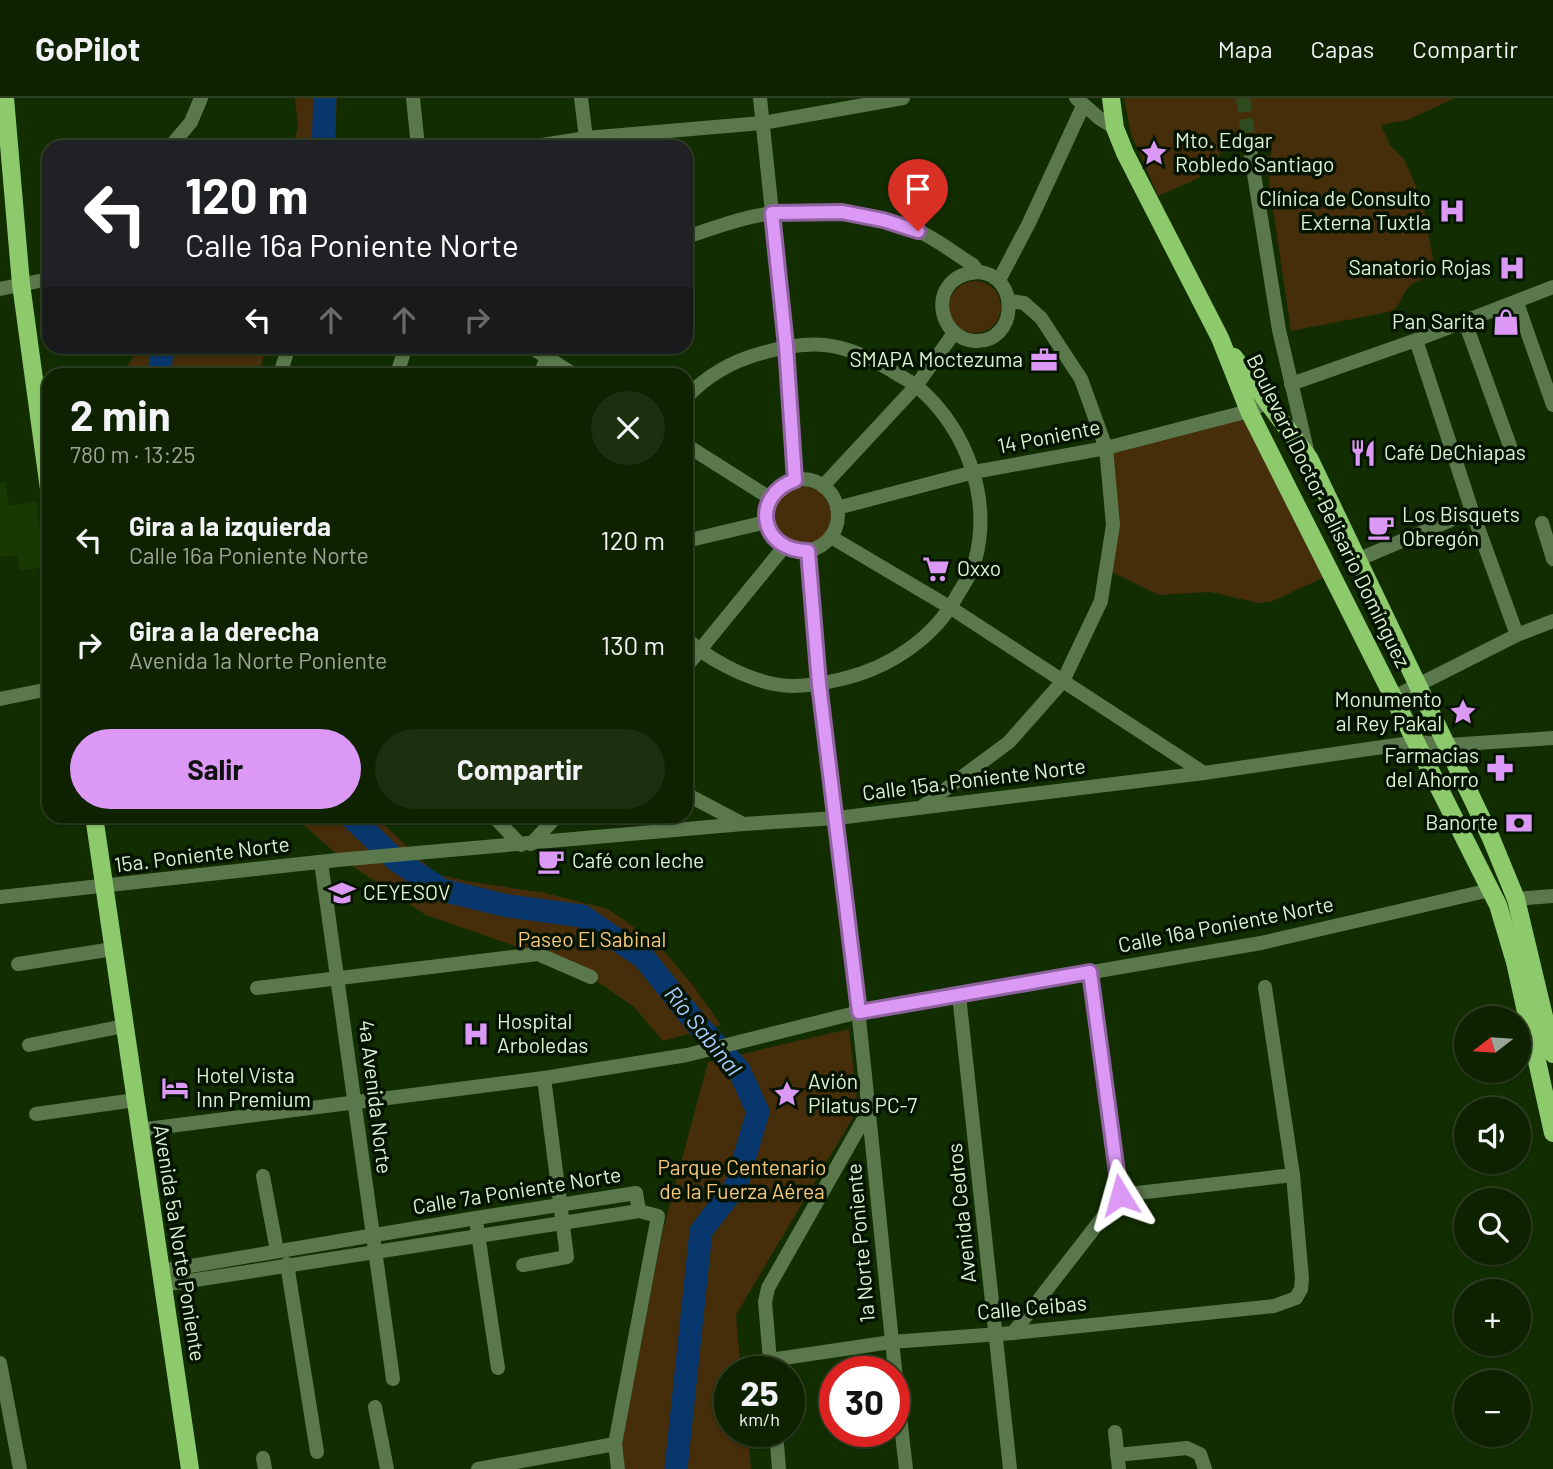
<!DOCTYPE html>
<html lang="es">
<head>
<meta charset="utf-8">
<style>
	:root { --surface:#0e2200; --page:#1c2f0f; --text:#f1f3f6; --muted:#9ba499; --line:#2e3f22; --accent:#db99f5 }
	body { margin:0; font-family:Barlow,sans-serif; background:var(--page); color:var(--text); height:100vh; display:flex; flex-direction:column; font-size:26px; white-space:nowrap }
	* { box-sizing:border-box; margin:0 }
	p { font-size:23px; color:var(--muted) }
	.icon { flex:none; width:38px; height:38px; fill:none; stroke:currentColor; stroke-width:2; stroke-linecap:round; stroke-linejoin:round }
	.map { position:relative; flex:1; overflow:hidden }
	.drawer { position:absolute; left:42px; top:270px; width:651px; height:455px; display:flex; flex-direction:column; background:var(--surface); border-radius:21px; box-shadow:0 2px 5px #0004,0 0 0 2px var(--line) }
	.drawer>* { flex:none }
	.guide { position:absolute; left:42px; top:42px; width:651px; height:214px; border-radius:21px; box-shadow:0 2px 5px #0004,0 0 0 2px var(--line); background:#202124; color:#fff; overflow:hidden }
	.needle { width:46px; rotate:253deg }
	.tools { position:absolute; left:1454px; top:908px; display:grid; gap:14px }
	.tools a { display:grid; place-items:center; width:77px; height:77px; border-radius:50%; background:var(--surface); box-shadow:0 2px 5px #0004,0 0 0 2px var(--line); font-size:35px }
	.speed { position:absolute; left:714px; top:1258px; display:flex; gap:14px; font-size:35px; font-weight:700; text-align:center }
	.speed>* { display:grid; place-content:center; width:91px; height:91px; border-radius:50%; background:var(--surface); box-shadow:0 2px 5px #0004,0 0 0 2px var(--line); line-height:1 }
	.speed small { font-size:18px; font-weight:400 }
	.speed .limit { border:10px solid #d22; background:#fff; color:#111 }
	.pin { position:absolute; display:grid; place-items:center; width:60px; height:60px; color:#fff; margin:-72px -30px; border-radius:50% 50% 50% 0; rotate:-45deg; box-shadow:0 0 7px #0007 }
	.pin .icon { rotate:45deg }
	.me { position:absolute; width:77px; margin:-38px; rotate:352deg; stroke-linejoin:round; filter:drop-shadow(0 0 5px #0008) }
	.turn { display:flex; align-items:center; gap:24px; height:147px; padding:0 28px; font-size:32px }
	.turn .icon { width:91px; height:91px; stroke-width:2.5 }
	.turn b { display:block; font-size:49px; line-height:60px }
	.lanes { display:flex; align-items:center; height:66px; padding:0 28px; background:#0003; justify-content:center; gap:35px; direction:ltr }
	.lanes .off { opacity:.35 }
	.round { display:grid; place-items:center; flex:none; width:74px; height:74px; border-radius:37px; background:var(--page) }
	.headline { display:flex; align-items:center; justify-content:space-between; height:119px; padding:0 28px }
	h1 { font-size:42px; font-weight:700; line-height:52px }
	.button { display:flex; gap:14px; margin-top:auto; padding:14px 28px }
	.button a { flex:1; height:80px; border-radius:42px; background:var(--accent); color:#111; font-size:28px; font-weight:700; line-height:80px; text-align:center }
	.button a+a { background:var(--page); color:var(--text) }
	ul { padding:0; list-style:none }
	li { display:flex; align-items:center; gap:21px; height:105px; padding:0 28px }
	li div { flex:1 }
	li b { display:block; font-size:26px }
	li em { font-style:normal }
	header { display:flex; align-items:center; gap:42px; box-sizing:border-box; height:98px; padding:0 35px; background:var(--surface); border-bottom:2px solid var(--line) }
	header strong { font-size:33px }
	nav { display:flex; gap:38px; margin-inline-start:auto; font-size:24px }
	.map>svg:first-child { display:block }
</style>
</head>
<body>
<header>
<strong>GoPilot</strong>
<nav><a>Mapa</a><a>Capas</a><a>Compartir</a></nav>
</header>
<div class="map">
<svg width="1553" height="1371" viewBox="0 0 1553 1371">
	<rect width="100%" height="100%" fill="#122e00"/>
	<polygon fill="#193902" points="5,384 9,408 36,404 46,469 20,473 17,457 0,459 0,385"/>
	<g fill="#452e09">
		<polygon points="295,0 337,0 335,49 292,49 298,29"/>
		<path d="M1124,0h331l-47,22 -27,5 9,20 14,14 9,20 11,30 11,61 -3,6c-7,3 -16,4 -22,10 -8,7 -9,18 -17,25l-102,20 -24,-164 5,-17 -1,-8 -36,6 -1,-5 -12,4c-8,32 -37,36 -64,49l-27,-62z"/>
		<circle cx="975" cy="209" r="26"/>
		<polygon points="139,249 139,248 266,249 259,276 123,276"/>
		<polygon points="1249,313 1333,475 1273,503 1259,505 1210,494 1159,497 1106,471 1106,350"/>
		<circle cx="802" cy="418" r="30"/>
		<polygon points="294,718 375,718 436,776 466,783 545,795 608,811 659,847 694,889 721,927 663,943 634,909 591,879 538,856 426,817 343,762"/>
		<polygon points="849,931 858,1011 736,1217 741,1274 730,1274 730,1334 747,1334 751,1371 624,1371 621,1350 663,1132 708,964"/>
	</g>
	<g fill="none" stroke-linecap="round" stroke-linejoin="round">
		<g stroke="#08376e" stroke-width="23">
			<polyline points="323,49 325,0"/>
			<polyline points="159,276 163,248"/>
			<polyline points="350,718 396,762 442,792 508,808 582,818 644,860 695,924 739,972 758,1014 736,1088 701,1133 676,1371"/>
		</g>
		<polyline stroke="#304c1f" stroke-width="14" stroke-dasharray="14 7" stroke-linecap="butt" points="1243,0 1250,51"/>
		<g stroke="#5a784c" stroke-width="14">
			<polyline points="413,0 418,49"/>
			<polyline points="581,0 586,40"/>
			<polyline points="760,0 786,248 795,382"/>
			<polyline points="1076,0 1099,20 1115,30"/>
			<polyline points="170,49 191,24 201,0"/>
			<polyline points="530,49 586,40 762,25 903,0"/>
			<polyline points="1250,51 1279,232 1308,356"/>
			<path d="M686,139c28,-9 59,-21 88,-24 47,-5 101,-2 144,18 19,8 37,23 55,34l5,7"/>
			<path d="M978,174c43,3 40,72 -4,69 -29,-2 -43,-41 -21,-60 8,-7 16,-8 25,-9z"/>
			<polyline points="999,182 1029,125 1083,8"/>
			<polyline points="0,191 49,181"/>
			<polyline points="1517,205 1553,307"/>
			<polyline points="1465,224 1510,348"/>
			<polyline points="1416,242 1472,413 1517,537"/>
			<polyline points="529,248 573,276"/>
			<polyline points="280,276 289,248"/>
			<polyline points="397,276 406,248"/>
			<polyline points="540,276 547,260 556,248"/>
			<polyline points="1291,286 1416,242 1553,189"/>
			<path d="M686,300c21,-23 46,-37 76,-45 21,-6 41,-10 63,-8 21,2 46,13 64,24 10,7 22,12 31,20 47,42 72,110 55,172 -3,12 -11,23 -17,33 -23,44 -69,74 -116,85 -21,5 -47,10 -68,5 -29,-6 -67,-25 -88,-46"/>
			<polyline points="686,347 770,400"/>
			<circle cx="802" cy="417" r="36"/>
			<polyline points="823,388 916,288 954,235"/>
			<polyline points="837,410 974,374 1106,350 1249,313 1268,304"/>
			<polyline points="1542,425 1553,461"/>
			<polyline points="831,439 951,510 1204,675"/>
			<polyline points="686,443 766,424"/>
			<path d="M808,453c13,153 33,306 50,459 17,153 30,306 48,459"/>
			<polyline points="1357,462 1472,413"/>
			<polyline points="686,569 784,449"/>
			<polyline points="1394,599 1517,537 1553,523"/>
			<polyline points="0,601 49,591"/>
			<polyline points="686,696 741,725"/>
			<polyline points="923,708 1009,644 1063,583 1101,503 1113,427 1106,350 1081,281 1041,220 1024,205 1010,203"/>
			<polyline points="493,718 521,747"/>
			<polyline points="531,746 557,718"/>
			<polyline points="321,764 393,1281"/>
			<polyline points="0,799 337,762 743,726 837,720 1204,675 1417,644 1448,647 1553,640"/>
			<polyline points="1516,801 1553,798"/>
			<polyline points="18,866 113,851"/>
			<polyline points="257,890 538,856 591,879"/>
			<polyline points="959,897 1010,1371"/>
			<polyline points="29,947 124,928"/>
			<polyline points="36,1016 135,1002"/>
			<polyline points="139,1032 544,980 687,957 859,914 1261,845 1490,792"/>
			<polyline points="263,1078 277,1153"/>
			<polyline points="1120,1097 1293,1077"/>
			<polyline points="477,1129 498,1270"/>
			<polyline points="287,1166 317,1354"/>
			<polyline points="523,1167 567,1159 544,980"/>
			<polyline points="161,1173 476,1120 636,1095 639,1113"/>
			<polyline points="163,1187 639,1113 658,1118 615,1346 618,1371"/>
			<polyline points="1013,1235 1120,1097 1089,874"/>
			<polyline points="770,1262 891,1244 1013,1235 1274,1208 1296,1200 1301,1191 1302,1180 1293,1077 1265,889"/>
			<polyline points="0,1265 20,1371"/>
			<polyline points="771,1274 765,1204 768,1190 869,1012"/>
			<polyline points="375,1309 387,1371"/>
			<polyline points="776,1334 779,1371"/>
			<polyline points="1115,1334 1119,1371"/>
			<polyline points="1117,1357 1187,1350 1200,1356 1205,1371"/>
			<polyline points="263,1360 265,1371"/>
			<polyline points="478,1371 615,1346"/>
		</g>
		<g stroke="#8dca6c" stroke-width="18">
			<polyline points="5,0 21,186 49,391"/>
			<polyline points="1111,0 1115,30 1125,55 1220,240 1249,313 1498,807 1515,864 1553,1035"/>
			<polyline points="1234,259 1309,360 1491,740 1516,801 1553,956"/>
			<polyline points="94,718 190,1371"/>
		</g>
	</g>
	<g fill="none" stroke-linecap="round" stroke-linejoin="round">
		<defs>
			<path id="route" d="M918,133l-35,-11 -41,-8 -70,1 14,133 9,134c-45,16 -35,71 13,71l11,133 40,328 231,-40 30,223"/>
		</defs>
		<use href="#route" stroke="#8e639f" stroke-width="18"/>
		<use href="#route" stroke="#db99f5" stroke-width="12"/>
	</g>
	<defs>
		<symbol id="sight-bare" viewBox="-9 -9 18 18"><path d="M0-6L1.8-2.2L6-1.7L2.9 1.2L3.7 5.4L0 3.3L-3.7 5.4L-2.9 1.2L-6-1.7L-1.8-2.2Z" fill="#db99f5" stroke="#051400" stroke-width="2.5" paint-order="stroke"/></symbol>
		<symbol id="hospital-bare" viewBox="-9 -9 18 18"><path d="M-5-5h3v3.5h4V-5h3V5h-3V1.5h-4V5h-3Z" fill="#db99f5" stroke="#051400" stroke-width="2.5" paint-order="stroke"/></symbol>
		<symbol id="shop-bare" viewBox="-9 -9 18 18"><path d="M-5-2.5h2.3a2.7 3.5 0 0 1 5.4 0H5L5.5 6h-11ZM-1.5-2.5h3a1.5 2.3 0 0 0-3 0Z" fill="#db99f5" stroke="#051400" stroke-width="2.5" paint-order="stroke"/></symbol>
		<symbol id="office-bare" viewBox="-9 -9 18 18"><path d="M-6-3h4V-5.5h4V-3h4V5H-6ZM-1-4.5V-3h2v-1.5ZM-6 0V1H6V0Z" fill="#db99f5" stroke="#051400" stroke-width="2.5" paint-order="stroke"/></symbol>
		<symbol id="restaurant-bare" viewBox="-9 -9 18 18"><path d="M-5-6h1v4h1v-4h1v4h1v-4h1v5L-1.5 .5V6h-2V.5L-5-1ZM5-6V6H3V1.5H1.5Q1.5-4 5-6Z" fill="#db99f5" stroke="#051400" stroke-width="2.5" paint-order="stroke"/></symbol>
		<symbol id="cafe-bare" viewBox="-9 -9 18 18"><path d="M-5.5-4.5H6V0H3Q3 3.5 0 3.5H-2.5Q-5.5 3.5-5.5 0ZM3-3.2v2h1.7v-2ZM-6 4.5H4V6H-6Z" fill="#db99f5" stroke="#051400" stroke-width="2.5" paint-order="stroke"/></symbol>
		<symbol id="supermarket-bare" viewBox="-9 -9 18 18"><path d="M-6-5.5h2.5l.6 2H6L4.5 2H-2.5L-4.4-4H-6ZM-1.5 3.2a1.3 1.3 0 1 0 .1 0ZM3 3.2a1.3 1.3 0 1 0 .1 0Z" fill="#db99f5" stroke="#051400" stroke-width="2.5" paint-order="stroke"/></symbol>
		<symbol id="pharmacy-bare" viewBox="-9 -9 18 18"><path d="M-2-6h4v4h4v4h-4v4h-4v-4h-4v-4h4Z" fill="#db99f5" stroke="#051400" stroke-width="2.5" paint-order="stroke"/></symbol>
		<symbol id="bank-bare" viewBox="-9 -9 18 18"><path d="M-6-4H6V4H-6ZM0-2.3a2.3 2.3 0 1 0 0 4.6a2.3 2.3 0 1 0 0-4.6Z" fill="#db99f5" stroke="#051400" stroke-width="2.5" paint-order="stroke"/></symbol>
		<symbol id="school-bare" viewBox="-9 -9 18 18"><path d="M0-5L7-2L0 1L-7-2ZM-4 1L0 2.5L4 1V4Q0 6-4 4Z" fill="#db99f5" stroke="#051400" stroke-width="2.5" paint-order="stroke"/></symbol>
		<symbol id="hotel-bare" viewBox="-9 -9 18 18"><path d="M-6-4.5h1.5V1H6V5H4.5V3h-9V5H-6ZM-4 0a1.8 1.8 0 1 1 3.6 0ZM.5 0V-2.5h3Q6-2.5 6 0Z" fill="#db99f5" stroke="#051400" stroke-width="2.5" paint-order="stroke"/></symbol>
	</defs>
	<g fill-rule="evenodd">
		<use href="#sight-bare" x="1135" y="36" width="38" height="38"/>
		<use href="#hospital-bare" x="1433" y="94" width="38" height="38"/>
		<use href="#hospital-bare" x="1493" y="151" width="38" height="38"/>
		<use href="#shop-bare" x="1487" y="205" width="38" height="38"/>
		<use href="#office-bare" x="1025" y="243" width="38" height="38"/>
		<use href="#restaurant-bare" x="1344" y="336" width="38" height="38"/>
		<use href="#cafe-bare" x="1362" y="410" width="38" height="38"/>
		<use href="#supermarket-bare" x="917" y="452" width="38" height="38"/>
		<use href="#sight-bare" x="1444" y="595" width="38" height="38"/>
		<use href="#pharmacy-bare" x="1481" y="651" width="38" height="38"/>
		<use href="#bank-bare" x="1500" y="706" width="38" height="38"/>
		<use href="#cafe-bare" x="532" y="744" width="38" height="38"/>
		<use href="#school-bare" x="323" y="776" width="38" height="38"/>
		<use href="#hospital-bare" x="457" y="917" width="38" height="38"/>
		<use href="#hotel-bare" x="156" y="971" width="38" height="38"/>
		<use href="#sight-bare" x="768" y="977" width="38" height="38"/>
	</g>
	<g text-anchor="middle" stroke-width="7" stroke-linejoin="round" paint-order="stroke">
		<g font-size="21" fill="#dcf3d1" stroke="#051400" text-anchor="start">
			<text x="1175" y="50">Mto. Edgar<tspan x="1175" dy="24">Robledo Santiago</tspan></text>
			<text x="1431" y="108" text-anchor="end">Clínica de Consulto<tspan x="1431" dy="24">Externa Tuxtla</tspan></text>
			<text x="1491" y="177" text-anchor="end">Sanatorio Rojas</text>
			<text x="1485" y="231" text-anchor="end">Pan Sarita</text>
			<text x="1023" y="269" text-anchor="end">SMAPA Moctezuma</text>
			<text x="1384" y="362">Café DeChiapas</text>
			<text x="1402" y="424">Los Bisquets<tspan x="1402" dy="24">Obregón</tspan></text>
			<text x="957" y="478">Oxxo</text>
			<text x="1442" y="609" text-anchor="end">Monumento<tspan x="1442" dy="24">al Rey Pakal</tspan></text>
			<text x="1479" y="665" text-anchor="end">Farmacias<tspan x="1479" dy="24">del Ahorro</tspan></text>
			<text x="1498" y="732" text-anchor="end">Banorte</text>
			<text x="572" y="770">Café con leche</text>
			<text x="363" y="802">CEYESOV</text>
			<text x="497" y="931">Hospital<tspan x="497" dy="24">Arboledas</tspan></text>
			<text x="196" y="985">Hotel Vista<tspan x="196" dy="24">Inn Premium</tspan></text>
			<text x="808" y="991">Avión<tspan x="808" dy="24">Pilatus PC-7</tspan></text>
		</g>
		<g font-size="21" fill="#dcf3d1" stroke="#051400">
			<text transform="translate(1049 339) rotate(-11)" y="7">14 Poniente</text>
			<text transform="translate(1328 413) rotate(64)" y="7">Boulevard Doctor Belisario Domínguez</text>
			<text transform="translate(974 682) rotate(-7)" y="7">Calle 15a. Poniente Norte</text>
			<text transform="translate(202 757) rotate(-7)" y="7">15a. Poniente Norte</text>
			<text transform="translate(1226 827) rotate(-11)" y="7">Calle 16a Poniente Norte</text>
			<text transform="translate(375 999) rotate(83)" y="7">4a Avenida Norte</text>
			<text transform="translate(517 1093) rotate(-9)" y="7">Calle 7a Poniente Norte</text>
			<text transform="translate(962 1115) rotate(-96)" y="7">Avenida Cedros</text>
			<text transform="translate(179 1145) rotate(81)" y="7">Avenida 5a Norte Poniente</text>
			<text transform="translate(861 1145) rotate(-95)" y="7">1a Norte Poniente</text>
			<text transform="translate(1032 1210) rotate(-5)" y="7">Calle Ceibas</text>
		</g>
		<g font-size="21" fill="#fac77d" stroke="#051400">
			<text x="592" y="849">Paseo El Sabinal</text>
			<text x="742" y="1077">Parque Centenario<tspan x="742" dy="24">de la Fuerza Aérea</tspan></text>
		</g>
		<g font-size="23" font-style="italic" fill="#a7cdff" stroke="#051400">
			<text transform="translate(703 933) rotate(51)" y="8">Río Sabinal</text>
		</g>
	</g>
</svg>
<div class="tools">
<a><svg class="needle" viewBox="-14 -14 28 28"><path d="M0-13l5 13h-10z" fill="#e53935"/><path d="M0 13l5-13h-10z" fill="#9ba499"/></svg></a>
<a><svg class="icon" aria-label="sound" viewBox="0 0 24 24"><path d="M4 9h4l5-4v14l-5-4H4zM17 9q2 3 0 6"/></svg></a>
<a><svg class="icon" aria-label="search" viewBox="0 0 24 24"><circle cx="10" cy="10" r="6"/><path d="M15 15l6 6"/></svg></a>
<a>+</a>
<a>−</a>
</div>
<div class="speed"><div>25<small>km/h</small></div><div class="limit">30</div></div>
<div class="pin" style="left:918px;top:133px;background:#d93025"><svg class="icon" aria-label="arrive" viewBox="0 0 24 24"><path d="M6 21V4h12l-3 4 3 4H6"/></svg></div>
<svg class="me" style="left:1120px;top:1097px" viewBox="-20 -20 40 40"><path d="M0-17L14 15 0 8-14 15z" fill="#db99f5" stroke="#fff" stroke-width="4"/></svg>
<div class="guide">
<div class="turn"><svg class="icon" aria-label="left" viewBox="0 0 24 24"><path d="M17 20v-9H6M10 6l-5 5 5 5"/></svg><div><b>120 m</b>Calle 16a Poniente Norte</div></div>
<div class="lanes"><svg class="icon" aria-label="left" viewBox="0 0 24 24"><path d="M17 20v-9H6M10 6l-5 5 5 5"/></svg><svg class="icon off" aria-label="ahead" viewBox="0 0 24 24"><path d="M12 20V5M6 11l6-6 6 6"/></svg><svg class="icon off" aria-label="ahead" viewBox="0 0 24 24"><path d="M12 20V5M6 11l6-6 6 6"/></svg><svg class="icon off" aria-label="right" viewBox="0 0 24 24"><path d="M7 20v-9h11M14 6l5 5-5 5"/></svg></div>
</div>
<section class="drawer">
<div class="headline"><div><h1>2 min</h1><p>780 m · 13:25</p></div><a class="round"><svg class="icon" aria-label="close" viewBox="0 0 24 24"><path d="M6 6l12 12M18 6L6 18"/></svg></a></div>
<ul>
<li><svg class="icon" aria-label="left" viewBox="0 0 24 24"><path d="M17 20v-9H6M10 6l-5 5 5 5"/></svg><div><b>Gira a la izquierda</b><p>Calle 16a Poniente Norte</p></div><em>120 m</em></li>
<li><svg class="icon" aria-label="right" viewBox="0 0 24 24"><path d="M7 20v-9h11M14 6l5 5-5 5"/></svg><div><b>Gira a la derecha</b><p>Avenida 1a Norte Poniente</p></div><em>130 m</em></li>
</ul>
<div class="button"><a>Salir</a><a>Compartir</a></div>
</section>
</div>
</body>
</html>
